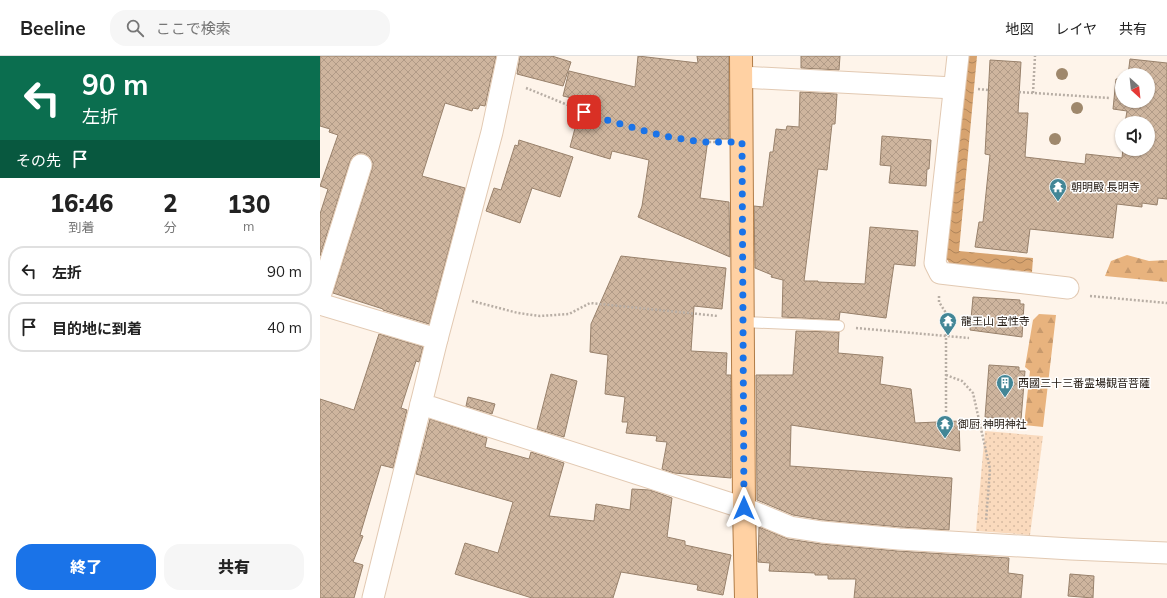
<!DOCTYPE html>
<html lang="ja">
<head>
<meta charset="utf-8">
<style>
	:root { --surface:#fff; --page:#f6f6f6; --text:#222; --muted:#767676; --line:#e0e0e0; --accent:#1a73e8 }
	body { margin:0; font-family:Mulish,"Noto Sans JP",sans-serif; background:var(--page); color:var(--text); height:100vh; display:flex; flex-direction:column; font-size:15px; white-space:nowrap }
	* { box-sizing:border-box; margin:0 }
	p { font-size:13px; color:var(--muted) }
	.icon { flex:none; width:22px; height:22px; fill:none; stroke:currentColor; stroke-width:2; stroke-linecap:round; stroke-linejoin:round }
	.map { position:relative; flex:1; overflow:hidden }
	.details { display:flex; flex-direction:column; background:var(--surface); width:320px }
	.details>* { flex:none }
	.hud { background:#0b6e4f; color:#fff; overflow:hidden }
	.needle { width:26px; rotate:153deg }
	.tools { position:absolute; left:795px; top:12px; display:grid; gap:8px }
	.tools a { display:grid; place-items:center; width:40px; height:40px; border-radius:50%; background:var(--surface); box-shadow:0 1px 3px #0004; font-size:20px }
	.pin { position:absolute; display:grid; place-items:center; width:34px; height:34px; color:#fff; margin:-17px; border-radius:8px; box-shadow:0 2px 6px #0006 }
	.me { position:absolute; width:44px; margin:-22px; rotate:0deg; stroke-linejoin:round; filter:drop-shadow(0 0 3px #0008) }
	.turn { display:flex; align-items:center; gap:14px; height:84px; padding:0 16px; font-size:18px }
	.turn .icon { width:52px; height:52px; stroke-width:2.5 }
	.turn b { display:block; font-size:28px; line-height:34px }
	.then { display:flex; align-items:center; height:38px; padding:0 16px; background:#0003; gap:8px; font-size:15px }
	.eta { display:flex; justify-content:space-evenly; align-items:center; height:68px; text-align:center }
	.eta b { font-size:24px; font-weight:800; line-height:28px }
	.primary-button { display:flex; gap:8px; margin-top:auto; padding:8px 16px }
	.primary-button a { flex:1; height:46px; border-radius:16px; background:var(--accent); color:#fff; font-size:16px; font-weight:800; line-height:46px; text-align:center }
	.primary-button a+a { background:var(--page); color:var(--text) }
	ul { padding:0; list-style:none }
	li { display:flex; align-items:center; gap:12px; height:50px; margin:0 8px 6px; padding:0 8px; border:2px solid var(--line); border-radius:16px }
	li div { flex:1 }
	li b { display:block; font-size:15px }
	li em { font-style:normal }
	header { display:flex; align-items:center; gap:24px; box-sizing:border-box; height:56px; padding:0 20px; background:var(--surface); border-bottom:1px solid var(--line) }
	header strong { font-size:19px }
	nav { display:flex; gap:22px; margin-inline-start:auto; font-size:14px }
	.search { width:280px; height:36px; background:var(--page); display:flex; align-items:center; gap:10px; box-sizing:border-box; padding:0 14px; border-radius:16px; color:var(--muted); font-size:15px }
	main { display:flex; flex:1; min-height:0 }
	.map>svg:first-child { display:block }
</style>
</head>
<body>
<header>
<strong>Beeline</strong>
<div class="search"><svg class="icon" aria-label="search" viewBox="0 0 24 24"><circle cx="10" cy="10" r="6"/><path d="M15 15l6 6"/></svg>ここで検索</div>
<nav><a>地図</a><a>レイヤ</a><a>共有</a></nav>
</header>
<main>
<section class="details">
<div class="hud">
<div class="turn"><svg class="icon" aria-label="left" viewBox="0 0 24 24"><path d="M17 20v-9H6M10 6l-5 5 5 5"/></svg><div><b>90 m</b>左折</div></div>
<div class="then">その先<svg class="icon" aria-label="arrive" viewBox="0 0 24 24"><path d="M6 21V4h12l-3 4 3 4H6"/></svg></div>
</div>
<div class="eta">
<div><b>16:46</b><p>到着</p></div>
<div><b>2</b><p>分</p></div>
<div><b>130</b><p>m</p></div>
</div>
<ul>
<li><svg class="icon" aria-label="left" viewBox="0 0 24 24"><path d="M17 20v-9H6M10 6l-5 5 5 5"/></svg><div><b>左折</b></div><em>90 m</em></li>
<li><svg class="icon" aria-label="arrive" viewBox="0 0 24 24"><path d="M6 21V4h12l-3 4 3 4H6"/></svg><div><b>目的地に到着</b></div><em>40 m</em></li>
</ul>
<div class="primary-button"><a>終了</a><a>共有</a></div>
</section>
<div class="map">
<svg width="847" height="542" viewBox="0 0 847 542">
	<defs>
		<pattern id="forest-firs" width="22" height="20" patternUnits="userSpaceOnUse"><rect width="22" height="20" fill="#e8b37e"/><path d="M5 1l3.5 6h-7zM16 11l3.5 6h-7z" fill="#c7996c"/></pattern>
		<pattern id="park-dots" width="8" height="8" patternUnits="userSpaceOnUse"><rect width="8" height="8" fill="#fadabd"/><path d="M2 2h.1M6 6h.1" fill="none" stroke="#d6baa1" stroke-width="1.8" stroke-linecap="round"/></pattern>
		<pattern id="water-waves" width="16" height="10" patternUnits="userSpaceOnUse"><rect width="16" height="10" fill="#d7a36f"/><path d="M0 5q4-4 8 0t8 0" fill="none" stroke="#ae845a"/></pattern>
		<pattern id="building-cross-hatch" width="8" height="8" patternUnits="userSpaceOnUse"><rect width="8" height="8" fill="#ceb59e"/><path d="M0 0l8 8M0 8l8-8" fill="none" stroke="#b19b87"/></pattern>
	</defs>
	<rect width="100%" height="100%" fill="#fef4ea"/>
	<g fill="url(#forest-firs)">
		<polygon points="807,199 829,205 847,204 847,226 785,220 791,205"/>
		<polygon points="719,258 736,259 723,371 704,369 710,315 705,311 713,264"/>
	</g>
	<polygon fill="url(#park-dots)" points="665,375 723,380 710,479 656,475"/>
	<polygon fill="url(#water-waves)" points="647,0 657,0 639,195 713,202 712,216 630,208 624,199"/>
	<g fill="url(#building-cross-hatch)" stroke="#98816b">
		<polygon points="0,0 176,0 165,50 160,49 158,53 153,52 152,55 125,47 102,120 145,132 109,268 63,254 63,253 13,237 52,113 53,107 50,101 44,97 38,97 33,100 30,105 0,200 0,158 8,133 0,130 18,79 9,76 10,73 0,70"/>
		<polygon points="200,0 232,0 251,6 243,30 197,18"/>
		<polygon points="318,0 378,7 377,0 409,0 409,83 388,83 380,142 409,146 410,201 318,161 322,150 329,104 292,95 290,103 250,91 261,50 255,48 256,43 243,40 249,15 315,31"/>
		<polygon points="481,0 520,0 519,14 481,12"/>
		<polygon points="810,3 847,7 847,143 838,142 837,149 822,147 822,151 797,148 793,182 710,173 707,197 655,191 659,166 663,166 670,99 665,98 670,4 701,6 698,57 708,57 705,101 765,108 766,98 802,102 803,93 828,93 828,67 805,67 807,55 793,53 796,23 802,23 802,45 828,45 828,19 808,19"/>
		<polygon points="480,36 517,38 515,68 512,68 507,114 498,113 484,225 498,225 498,226 545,228 550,171 598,175 595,210 574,208 566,262 520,256 519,264 462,261 463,224 451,221 452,219 435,212 434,150 443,151 450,96 453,96 456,73 466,74 467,70 479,71"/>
		<polygon points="562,80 611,84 609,113 607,113 606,130 569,127 571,110 560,109"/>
		<polygon points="199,84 253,101 240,141 212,132 200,167 166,155 174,132 181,134 195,89 198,90"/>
		<polygon points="301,200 406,212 402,253 374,250 371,295 407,297 406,319 411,319 411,422 354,417 342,413 347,386 336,385 337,380 306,377 308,366 302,366 305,341 285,338 288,299 270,296 271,268"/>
		<polygon points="653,241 700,244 700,248 704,248 702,281 650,274"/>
		<polygon points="476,275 519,276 518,297 563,301 560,328 591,333 595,367 639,365 640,395 471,369 470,410 632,422 629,474 580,471 503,464 473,459 437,444 436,319 473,319"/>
		<polygon points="59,278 103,291 99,306 96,305 81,352 87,354 73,412 61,409 40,479 43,480 33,506 43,509 34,542 0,542 0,343 34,354"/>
		<polygon points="669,309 699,311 699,315 705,315 701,364 665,361"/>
		<polygon points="231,318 257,325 244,381 217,373"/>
		<polygon points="148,341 175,348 172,358 146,350"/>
		<polygon points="110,363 167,382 165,391 209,403 211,396 244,407 229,460 274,465 276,448 310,454 312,433 330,434 352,442 347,481 365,485 365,489 411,499 403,539 377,534 378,529 301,516 293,542 212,542 135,518 145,487 178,497 193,446 96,418"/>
		<polygon points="439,471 468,483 501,488 578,495 689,502 688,517 703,519 701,542 534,542 536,523 508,523 508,519 495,519 495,517 449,515 450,507 438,506"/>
		<polygon points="750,518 774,520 773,542 748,540"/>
	</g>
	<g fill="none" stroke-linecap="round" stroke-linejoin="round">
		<defs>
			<polyline id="service" points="423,266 519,270"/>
			<g id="minor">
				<polyline points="188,0 172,76 117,283 101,348 424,452 470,471 502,476 579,483 751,493 847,497"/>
				<polyline points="638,0 615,207 620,217 748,232"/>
				<polyline points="422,21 634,32"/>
				<polyline points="0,240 41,109"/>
				<polyline points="0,248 117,283"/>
				<polyline points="53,542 101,348"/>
			</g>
			<polyline id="primary" points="421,0 424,452 426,542"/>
		</defs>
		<use href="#service" stroke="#e2c9b2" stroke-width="12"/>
		<use href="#minor" stroke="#e2c9b2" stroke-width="23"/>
		<use href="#primary" stroke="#b17c47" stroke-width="24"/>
		<g stroke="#b8aea5" stroke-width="2.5" stroke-dasharray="2 2" stroke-linecap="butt">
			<path d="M206,32c60,24 126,55 192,54"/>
			<polyline points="658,33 668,34"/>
			<polyline points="699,36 789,42"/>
			<polyline points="713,37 715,0"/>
			<polyline points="619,240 619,246 626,257 626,358"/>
			<polyline points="770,240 847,247"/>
			<polyline points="152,245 198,257 220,260 249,258 270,247 398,260"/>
			<polyline points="536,272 649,282"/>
			<polyline points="626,319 642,325 653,337 670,413 666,465"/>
		</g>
		<use href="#service" stroke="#fff" stroke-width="10"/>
		<use href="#minor" stroke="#fff" stroke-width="21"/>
		<use href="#primary" stroke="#ffd1a3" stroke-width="22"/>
	</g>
	<g fill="#9f886c">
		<circle cx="742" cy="18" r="6"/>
		<circle cx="757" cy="52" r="6"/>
		<circle cx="735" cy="83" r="6"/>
	</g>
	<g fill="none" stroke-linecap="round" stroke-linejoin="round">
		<polyline stroke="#1a73e8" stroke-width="7" stroke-dasharray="0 12.6" points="264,56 276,61 343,80 382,86 422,86 424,452"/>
	</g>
	<defs>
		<symbol id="temple-pin" viewBox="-11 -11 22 30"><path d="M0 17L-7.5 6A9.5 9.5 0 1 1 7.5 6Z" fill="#438696" stroke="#fff"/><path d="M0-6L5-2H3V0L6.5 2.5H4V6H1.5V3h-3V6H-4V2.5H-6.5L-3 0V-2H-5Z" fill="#fff"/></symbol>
		<symbol id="building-pin" viewBox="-11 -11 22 30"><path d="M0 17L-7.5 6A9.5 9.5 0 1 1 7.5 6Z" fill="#438696" stroke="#fff"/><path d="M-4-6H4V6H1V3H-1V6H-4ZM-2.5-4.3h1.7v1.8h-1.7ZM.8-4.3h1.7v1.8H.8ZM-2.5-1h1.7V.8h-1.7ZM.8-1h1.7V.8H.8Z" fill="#fff"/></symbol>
	</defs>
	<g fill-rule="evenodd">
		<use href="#temple-pin" x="728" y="121" width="20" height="27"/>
		<use href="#temple-pin" x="618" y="255" width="20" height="27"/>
		<use href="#building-pin" x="675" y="317" width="20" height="27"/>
		<use href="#temple-pin" x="615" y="358" width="20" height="27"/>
	</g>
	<g text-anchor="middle" stroke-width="3" stroke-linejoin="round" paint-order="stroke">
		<g font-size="11" fill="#20170f" stroke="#fff" text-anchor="start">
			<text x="751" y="135">朝明殿 長明寺</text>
			<text x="641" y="269">龍王山 宝性寺</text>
			<text x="698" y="331">西國三十三番霊場観音菩薩</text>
			<text x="638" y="372">御厨 神明神社</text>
		</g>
	</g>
</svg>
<div class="tools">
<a><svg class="needle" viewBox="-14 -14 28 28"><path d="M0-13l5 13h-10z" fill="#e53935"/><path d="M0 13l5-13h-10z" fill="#767676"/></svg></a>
<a><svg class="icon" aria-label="sound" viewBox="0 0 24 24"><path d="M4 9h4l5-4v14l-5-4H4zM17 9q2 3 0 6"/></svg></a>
</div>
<div class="pin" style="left:264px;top:56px;background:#d93025"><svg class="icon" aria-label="arrive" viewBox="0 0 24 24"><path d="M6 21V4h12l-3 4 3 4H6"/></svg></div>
<svg class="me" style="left:424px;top:452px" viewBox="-20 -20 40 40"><path d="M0-17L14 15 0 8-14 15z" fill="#1a73e8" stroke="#fff" stroke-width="4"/></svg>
</div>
</main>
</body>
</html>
